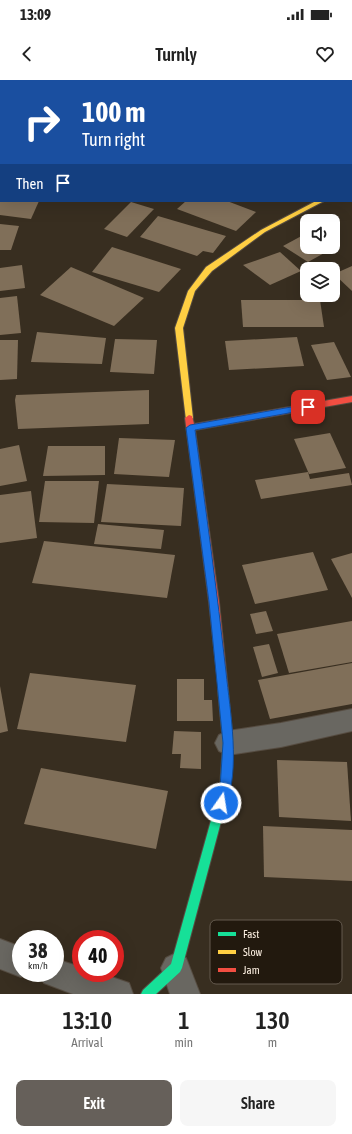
<!DOCTYPE html>
<html lang="en">
<head>
<meta charset="utf-8">
<style>
	:root { --surface:#fff; --page:#f6f6f6; --text:#222; --muted:#767676; --accent:#66605a }
	body { margin:0; font-family:"Asap Condensed",sans-serif; background:var(--page); color:var(--text); height:100vh; display:flex; flex-direction:column; font-size:15px; white-space:nowrap }
	* { box-sizing:border-box; margin:0 }
	p { font-size:13px; color:var(--muted) }
	.icon { flex:none; width:22px; height:22px; fill:none; stroke:currentColor; stroke-width:2; stroke-linecap:round; stroke-linejoin:round }
	.map { position:relative; height:914px; overflow:hidden }
	.drawer { display:flex; flex-direction:column; background:var(--surface); flex:1 }
	.drawer>* { flex:none }
	.hud { position:absolute; left:0px; top:0px; width:352px; height:122px; box-shadow:0 4px 16px #0002; background:#1a4fa0; color:#fff; overflow:hidden }
	.fabs { position:absolute; left:300px; top:134px; display:grid; gap:8px }
	.fabs a { display:grid; place-items:center; width:40px; height:40px; border-radius:8px; background:var(--surface); box-shadow:0 4px 16px #0002; font-size:20px }
	.speed { position:absolute; left:12px; top:850px; display:flex; gap:8px; font-size:20px; font-weight:700; text-align:center }
	.speed>* { display:grid; place-content:center; width:52px; height:52px; border-radius:50%; background:var(--surface); box-shadow:0 4px 16px #0002; line-height:1 }
	.speed small { font-size:10px; font-weight:400 }
	.speed .limit { border:6px solid #d22; background:#fff; color:#111 }
	.pin { position:absolute; display:grid; place-items:center; width:34px; height:34px; color:#fff; margin:-17px; border-radius:8px; box-shadow:0 2px 6px #0006 }
	.me { position:absolute; width:44px; margin:-22px; rotate:13deg; stroke-linejoin:round; filter:drop-shadow(0 0 3px #0008) }
	.turn { display:flex; align-items:center; gap:14px; height:84px; padding:0 16px; font-size:18px }
	.turn .icon { width:52px; height:52px; stroke-width:2.5 }
	.turn b { display:block; font-size:28px; line-height:34px }
	.then { display:flex; align-items:center; height:38px; padding:0 16px; background:#0003; gap:8px; font-size:15px }
	.eta { display:flex; justify-content:space-evenly; align-items:center; height:68px; text-align:center }
	.eta b { font-size:24px; font-weight:600; line-height:28px }
	.cta { display:flex; gap:8px; margin-top:auto; padding:8px 16px }
	.cta a { flex:1; height:46px; border-radius:8px; background:var(--accent); color:#fff; font-size:16px; font-weight:600; line-height:46px; text-align:center }
	.cta a+a { background:var(--page); color:var(--text) }
	.status { display:flex; justify-content:space-between; align-items:center; height:28px; padding:0 20px; background:var(--surface); direction:ltr }
	.status svg { height:11px; fill:currentColor }
	header { display:flex; justify-content:space-between; align-items:center; height:52px; padding:0 16px; background:var(--surface); font-size:18px; font-weight:600 }
	.map>svg:first-child { display:block }
</style>
</head>
<body>
<div class="status"><b>13:09</b><svg viewBox="0 0 49 12"><path d="M0 12V9h3v3zM5 12V6h3v6zM10 12V3h3v9zM15 12V0h3v12zM26 1h20v11H26zM47 4h2v5h-2z"/></svg></div>
<header><svg class="icon" aria-label="back" viewBox="0 0 24 24"><path d="M15 5l-7 7 7 7"/></svg>Turnly<svg class="icon" aria-label="heart" viewBox="0 0 24 24"><path d="M12 20l-8-8c-3-5 5-10 8-4 3-6 11-1 8 4z"/></svg></header>
<div class="map">
<svg width="352" height="914" viewBox="0 0 352 914">
	<rect width="100%" height="100%" fill="#382e20"/>
	<g fill="#806f59">
		<polygon points="0,121 39,121 31,139 0,135"/>
		<polygon points="186,121 227,121 256,132 236,151 177,129"/>
		<polygon points="131,122 154,129 127,157 104,149"/>
		<polygon points="158,136 226,156 213,173 203,171 197,176 140,157"/>
		<polygon points="0,144 19,146 11,170 0,170"/>
		<polygon points="307,153 307,167 333,167 333,163 337,166 308,182 283,166"/>
		<polygon points="112,167 181,189 159,212 92,192"/>
		<polygon points="280,172 301,191 270,205 243,185"/>
		<polygon points="22,185 25,208 0,211 0,188"/>
		<polygon points="352,186 352,211 334,194"/>
		<polygon points="71,187 144,218 114,246 40,215"/>
		<polygon points="17,216 21,253 0,255 0,218"/>
		<polygon points="241,220 320,220 324,247 243,247"/>
		<polygon points="37,252 106,258 102,284 31,282"/>
		<polygon points="297,257 304,286 229,290 225,261"/>
		<polygon points="115,259 157,260 154,294 110,292"/>
		<polygon points="0,260 18,260 17,299 0,300"/>
		<polygon points="334,262 351,297 327,300 311,265"/>
		<polygon points="149,310 149,344 18,349 15,320 16,315"/>
		<polygon points="330,353 346,388 309,394 294,359"/>
		<polygon points="119,358 175,360 169,397 114,394"/>
		<polygon points="19,365 27,401 0,406 0,369"/>
		<polygon points="48,366 105,366 105,395 43,396"/>
		<polygon points="308,392 310,399 349,393 352,405 261,419 255,400"/>
		<polygon points="45,401 99,401 94,443 39,442"/>
		<polygon points="107,404 184,408 181,446 101,442"/>
		<polygon points="31,411 37,458 0,463 0,415"/>
		<polygon points="98,444 164,450 161,469 94,464"/>
		<polygon points="44,461 175,475 167,518 32,503"/>
		<polygon points="313,472 328,510 255,524 242,485"/>
		<polygon points="352,473 352,518 331,479"/>
		<polygon points="266,531 273,551 256,554 250,534"/>
		<polygon points="352,541 352,582 289,593 277,554"/>
		<polygon points="269,564 278,593 262,597 253,567"/>
		<polygon points="352,583 352,624 270,639 258,600"/>
		<polygon points="30,593 136,605 126,662 17,649"/>
		<polygon points="177,599 204,599 204,620 212,620 213,641 177,641"/>
		<polygon points="0,606 8,651 0,653"/>
		<polygon points="174,651 201,652 201,689 180,688 181,674 172,674"/>
		<polygon points="277,680 347,682 351,741 279,737"/>
		<polygon points="41,688 168,711 156,769 24,744"/>
		<polygon points="263,746 352,750 352,801 264,797"/>
	</g>
	<g fill="none" stroke-linecap="round" stroke-linejoin="round">
		<defs>
			<g id="street">
				<polygon points="169,0 184,0 185,1 170,1"/>
				<polygon points="351,61 352,62 352,72 351,71"/>
				<polygon points="1,87 1,97 0,98 0,88"/>
				<rect x="351" y="101" width="1" height="10"/>
				<polygon points="352,629 352,651 281,667 228,675 219,671 215,663 219,655 228,651 281,643"/>
				<polygon points="0,859 21,867 21,893 30,893 21,897 0,889"/>
				<polygon points="176,873 186,878 200,914 170,914 161,888 166,878"/>
				<polygon points="55,879 81,887 81,893 100,893 129,903 133,914 73,914 44,903 39,893 55,893"/>
			</g>
			<polygon id="fast" points="223,606 227,607 228,610 233,663 230,708 182,888 180,892 156,914 141,914 143,910 171,884 220,708 223,663 218,610 219,607"/>
			<polygon id="slow" points="316,121 324,121 265,152 212,191 195,211 183,248 193,338 189,341 186,340 175,248 188,211 206,187 261,150"/>
			<polygon id="jam" points="352,316 352,322 195,350 219,522 228,610 227,613 223,614 219,613 209,522 185,338 189,335 192,336 194,344"/>
		</defs>
		<use href="#street" stroke="#564c41" stroke-width="2"/>
		<use href="#fast" stroke="#564c41" stroke-width="2"/>
		<use href="#slow" stroke="#564c41" stroke-width="2"/>
		<use href="#jam" stroke="#564c41" stroke-width="2"/>
		<use href="#street" fill="#696761" fill-rule="evenodd"/>
		<use href="#fast" fill="#16e098" fill-rule="evenodd"/>
		<use href="#slow" fill="#ffcf43" fill-rule="evenodd"/>
		<use href="#jam" fill="#f24e42" fill-rule="evenodd"/>
	</g>
	<path fill="#1a73e8" stroke="#114b97" d="M308,324l3,1v4l-116,21c11,81 22,161 31,242 4,39 15,98 -1,135l-4,2 -4,-2 -1,-4 4,-15 3,-45 -14,-141 -23,-174 4,-3z"/>
	<rect x="210" y="840" width="132" height="64" rx="6" fill="#22190e" stroke="#645a4e" stroke-width="1"/>
	<rect x="218" y="852" width="18" height="4" fill="#16e098"/>
	<rect x="218" y="870" width="18" height="4" fill="#ffcf43"/>
	<rect x="218" y="888" width="18" height="4" fill="#f24e42"/>
	<g font-size="11" fill="#fdf0e2">
		<text x="243" y="858">Fast</text>
		<text x="243" y="876">Slow</text>
		<text x="243" y="894">Jam</text>
	</g>
</svg>
<div class="fabs">
<a><svg class="icon" aria-label="sound" viewBox="0 0 24 24"><path d="M4 9h4l5-4v14l-5-4H4zM17 9q2 3 0 6"/></svg></a>
<a><svg class="icon" aria-label="layers" viewBox="0 0 24 24"><path d="M12 4l9 5-9 5-9-5zM3 14l9 5 9-5"/></svg></a>
</div>
<div class="speed"><div>38<small>km/h</small></div><div class="limit">40</div></div>
<div class="pin" style="left:308px;top:327px;background:#d93025"><svg class="icon" aria-label="arrive" viewBox="0 0 24 24"><path d="M6 21V4h12l-3 4 3 4H6"/></svg></div>
<svg class="me" style="left:221px;top:723px" viewBox="-20 -20 40 40"><circle r="17" fill="#1a73e8" stroke="#fff" stroke-width="3"/><path d="M0-11L8 9 0 5-8 9z" fill="#fff"/></svg>
<div class="hud">
<div class="turn"><svg class="icon" aria-label="right" viewBox="0 0 24 24"><path d="M7 20v-9h11M14 6l5 5-5 5"/></svg><div><b>100 m</b>Turn right</div></div>
<div class="then">Then<svg class="icon" aria-label="arrive" viewBox="0 0 24 24"><path d="M6 21V4h12l-3 4 3 4H6"/></svg></div>
</div>
</div>
<section class="drawer">
<div class="eta">
<div><b>13:10</b><p>Arrival</p></div>
<div><b>1</b><p>min</p></div>
<div><b>130</b><p>m</p></div>
</div>
<div class="cta"><a>Exit</a><a>Share</a></div>
</section>
</body>
</html>
